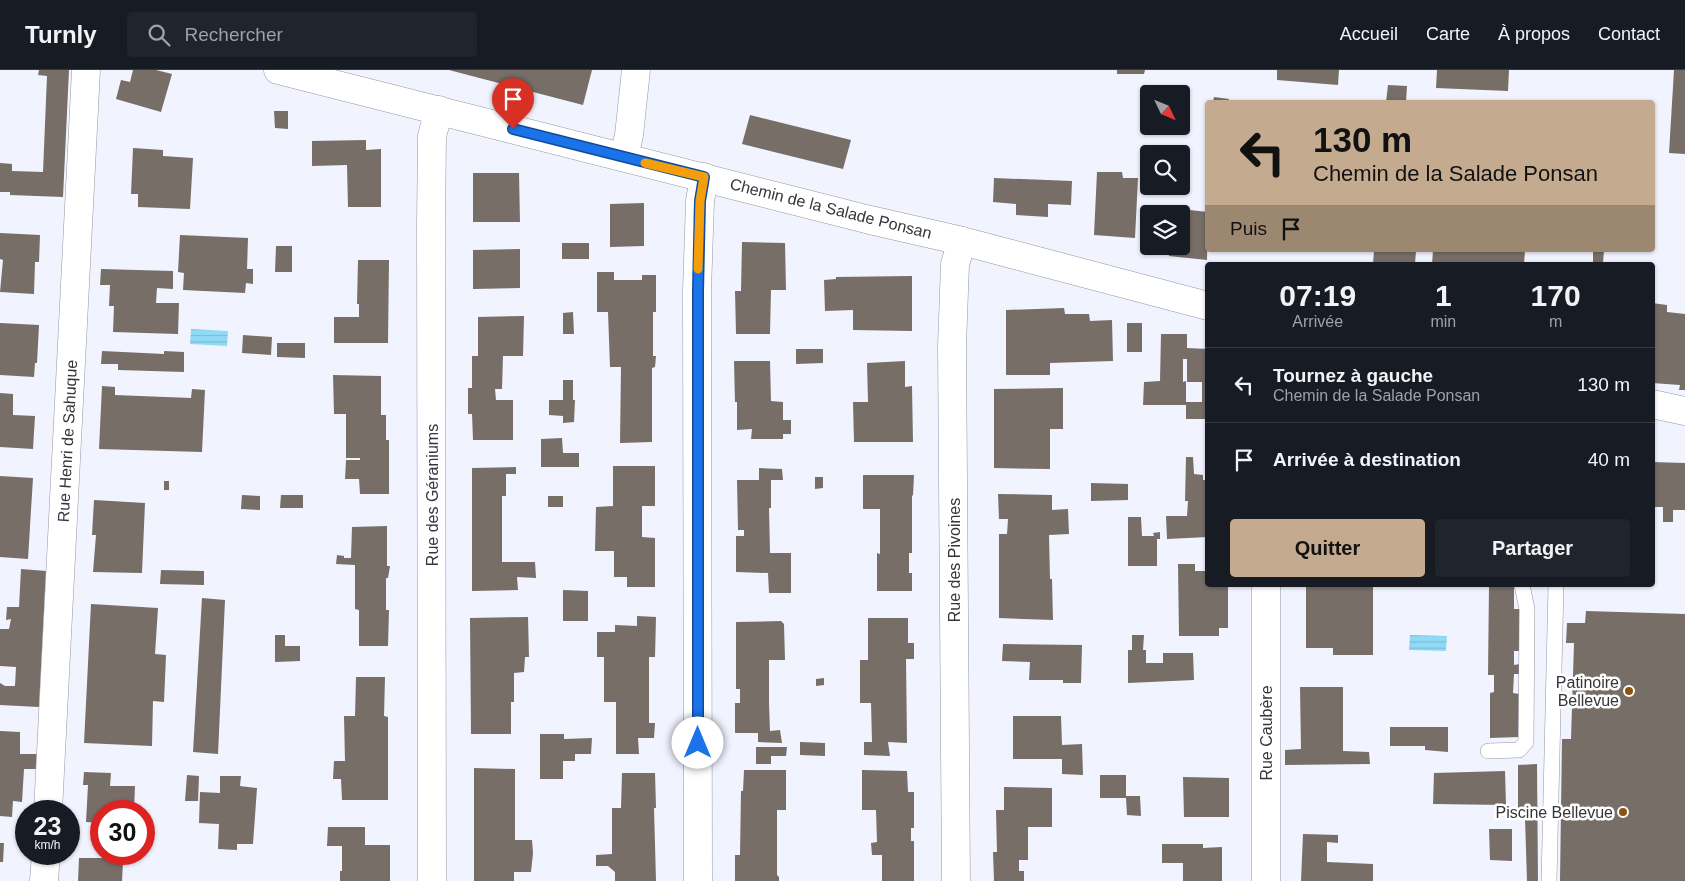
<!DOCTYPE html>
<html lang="fr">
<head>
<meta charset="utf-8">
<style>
	:root { --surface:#171b24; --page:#20242c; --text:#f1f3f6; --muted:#9ea1a6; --line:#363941; --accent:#c4aa8e }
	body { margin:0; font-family:Helvetica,sans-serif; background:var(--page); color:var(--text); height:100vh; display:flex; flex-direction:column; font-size:19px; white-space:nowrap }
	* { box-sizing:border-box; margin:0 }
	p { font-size:16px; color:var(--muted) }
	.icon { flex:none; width:28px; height:28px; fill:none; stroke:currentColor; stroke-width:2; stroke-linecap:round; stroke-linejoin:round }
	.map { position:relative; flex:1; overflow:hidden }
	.drawer { position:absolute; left:1205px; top:192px; width:450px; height:325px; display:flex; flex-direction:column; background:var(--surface); border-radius:5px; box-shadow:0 1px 4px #0004 }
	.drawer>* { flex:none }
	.top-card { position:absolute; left:1205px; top:30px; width:450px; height:152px; border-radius:5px; box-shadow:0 1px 4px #0004; background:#c4aa8e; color:#111; overflow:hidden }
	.needle { width:32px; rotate:133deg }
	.controls { position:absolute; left:1140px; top:15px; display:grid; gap:10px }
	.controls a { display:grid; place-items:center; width:50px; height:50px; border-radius:5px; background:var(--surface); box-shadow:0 1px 4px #0004; font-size:25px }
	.speed { position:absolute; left:15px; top:730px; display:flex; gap:10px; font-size:25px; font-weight:700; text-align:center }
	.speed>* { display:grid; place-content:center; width:65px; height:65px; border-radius:50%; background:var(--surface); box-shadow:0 1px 4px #0004; line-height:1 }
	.speed small { font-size:12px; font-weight:400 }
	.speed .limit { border:8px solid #d22; background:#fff; color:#111 }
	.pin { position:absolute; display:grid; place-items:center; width:42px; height:42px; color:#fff; margin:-51px -21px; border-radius:50% 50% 50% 0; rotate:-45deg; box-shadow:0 0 5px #0007 }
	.pin .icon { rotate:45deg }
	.me { position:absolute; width:55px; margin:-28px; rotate:0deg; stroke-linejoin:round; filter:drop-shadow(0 0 4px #0008) }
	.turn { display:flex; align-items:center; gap:18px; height:105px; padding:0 25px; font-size:22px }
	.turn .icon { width:65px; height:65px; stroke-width:2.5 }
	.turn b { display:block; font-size:35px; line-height:42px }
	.then { display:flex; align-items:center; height:48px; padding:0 25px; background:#0003; gap:10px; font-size:19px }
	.eta { display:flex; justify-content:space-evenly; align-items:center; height:85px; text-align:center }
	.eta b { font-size:30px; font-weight:800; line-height:35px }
	.button { display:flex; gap:10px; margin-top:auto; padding:10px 25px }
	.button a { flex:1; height:58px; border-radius:5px; background:var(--accent); color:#111; font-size:20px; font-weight:800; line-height:58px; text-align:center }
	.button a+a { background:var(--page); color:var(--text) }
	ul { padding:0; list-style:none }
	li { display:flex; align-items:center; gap:15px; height:75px; padding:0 25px; border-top:1px solid var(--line) }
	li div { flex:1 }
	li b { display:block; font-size:19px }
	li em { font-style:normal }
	header { display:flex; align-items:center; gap:30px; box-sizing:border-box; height:70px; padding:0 25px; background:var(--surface); border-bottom:1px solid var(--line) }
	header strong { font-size:24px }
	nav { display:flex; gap:28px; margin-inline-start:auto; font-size:18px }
	.search { width:350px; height:45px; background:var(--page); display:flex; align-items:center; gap:12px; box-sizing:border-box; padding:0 18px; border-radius:5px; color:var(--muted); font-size:19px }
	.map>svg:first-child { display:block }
</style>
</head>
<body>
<header>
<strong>Turnly</strong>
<div class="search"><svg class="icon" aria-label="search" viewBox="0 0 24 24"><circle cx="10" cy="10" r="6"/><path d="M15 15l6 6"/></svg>Rechercher</div>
<nav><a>Accueil</a><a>Carte</a><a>À propos</a><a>Contact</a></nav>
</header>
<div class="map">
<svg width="1685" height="811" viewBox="0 0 1685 811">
	<defs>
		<pattern id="water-rules" width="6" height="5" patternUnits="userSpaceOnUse" patternTransform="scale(1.25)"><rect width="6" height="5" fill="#91daf6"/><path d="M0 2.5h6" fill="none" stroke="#7ebcd4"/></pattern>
	</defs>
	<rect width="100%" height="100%" fill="#f1f3ff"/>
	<g fill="url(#water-rules)">
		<polygon points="191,259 228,261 227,276 190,274"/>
		<polygon points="1410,565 1447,566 1446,581 1409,580"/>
	</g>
	<g fill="#776e67" fill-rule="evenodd">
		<polygon points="39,0 69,0 63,127 10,125 10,122 0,122 0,93 12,94 12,101 43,102 47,6 38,5"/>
		<polygon points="133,0 156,0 172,4 161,42 116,29 121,10 130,12"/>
		<polygon points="449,0 592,0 583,35"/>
		<polygon points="1117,0 1145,0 1144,4 1117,4"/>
		<polygon points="1277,0 1339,0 1338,15 1277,10"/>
		<polygon points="1437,0 1509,0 1508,21 1436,18"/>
		<polygon points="1674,0 1685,0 1685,84 1669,83"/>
		<polygon points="1388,15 1407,16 1406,32 1386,32"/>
		<polygon points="1214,27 1229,29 1228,32 1213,32"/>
		<polygon points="274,41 288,41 288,59 275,58"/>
		<polygon points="750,45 851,70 843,99 742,74"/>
		<polygon points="366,70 366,80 381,79 381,137 348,137 347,95 312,96 312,71"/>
		<polygon points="133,78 163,80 163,86 193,88 190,139 138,137 138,124 131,124"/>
		<polygon points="1097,102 1122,102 1123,108 1138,108 1135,168 1094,165"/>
		<polygon points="473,103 519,103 520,152 473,152"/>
		<polygon points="994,108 1072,111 1071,135 1048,134 1048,147 1016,145 1016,134 993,132"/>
		<polygon points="644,133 644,176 610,177 610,134"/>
		<polygon points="1171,138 1208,142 1207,190 1169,186 1169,176 1181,176 1181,144 1171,144"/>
		<polygon points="0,163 40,165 39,192 35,192 34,224 0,222 3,190 0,189"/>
		<polygon points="180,165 248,168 247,199 253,199 253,214 246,213 245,223 183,220 184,203 178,202"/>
		<polygon points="742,172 785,173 786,220 771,220 770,264 736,264 735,221 741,221"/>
		<rect x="562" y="173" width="27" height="16"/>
		<polygon points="276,176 292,176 292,202 275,202"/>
		<polygon points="520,179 520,218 473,219 473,180"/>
		<polygon points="1374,180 1416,180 1415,195 1373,195"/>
		<polygon points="1433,180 1525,180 1524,195 1432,195"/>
		<polygon points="1593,180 1604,180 1603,193 1593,193"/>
		<polygon points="358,190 389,190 388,273 334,273 334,247 359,247 359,234 357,234"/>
		<polygon points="101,199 173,201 173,219 157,218 156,233 179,233 178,264 113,262 114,236 109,236 110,215 100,215"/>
		<polygon points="597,202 614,202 614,210 642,210 642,205 656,205 656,242 653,242 653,286 656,286 655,297 652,298 652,372 620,373 621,297 610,297 608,242 597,242"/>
		<polygon points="912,206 912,261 853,260 853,240 825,241 824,210 836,209 836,207"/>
		<polygon points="1652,233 1667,235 1667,242 1685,244 1685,320 1679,320 1680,315 1652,313"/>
		<polygon points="1064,238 1065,244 1089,244 1090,251 1112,250 1113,291 1050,293 1050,305 1006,305 1006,240"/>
		<polygon points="573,242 574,264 563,264 563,243"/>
		<polygon points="524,246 523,286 503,286 502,319 495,319 496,330 513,330 513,370 473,370 472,344 468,344 468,318 472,318 472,286 478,286 478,247"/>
		<polygon points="0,253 39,255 37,293 35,293 34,307 0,305"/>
		<rect x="1127" y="253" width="15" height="29"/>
		<path d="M1161,264h26v14l21,1v70h-22v-14h-43l1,-23 16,-1zM1183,289h4v23h15v20h-16v-21l-3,1z"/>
		<polygon points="243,265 272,267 271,285 242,283"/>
		<polygon points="277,273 305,273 305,288 277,287"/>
		<polygon points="796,279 823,279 823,293 796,294"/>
		<polygon points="102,281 164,284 164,281 184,282 184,302 118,300 118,294 101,294"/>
		<polygon points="734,291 770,291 771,331 783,332 783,350 791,350 791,364 783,364 783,369 751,369 752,359 737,360 737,332 735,332"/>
		<polygon points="905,291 905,317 912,316 913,372 854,372 853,332 868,332 867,293"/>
		<polygon points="333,305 381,306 381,345 386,345 386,370 389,370 389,424 360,424 359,409 345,409 346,390 360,390 360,388 346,388 346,344 334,344"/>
		<polygon points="563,310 573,310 573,330 575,330 574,352 563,353 563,346 549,345 549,330 563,330"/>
		<polygon points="102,316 115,317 115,325 191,328 192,319 205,320 202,382 99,379"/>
		<polygon points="1063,318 1063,359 1050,359 1050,399 994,398 994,319"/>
		<polygon points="0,323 13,324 13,345 35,346 33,379 0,377"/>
		<polygon points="562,368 563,383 579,383 579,397 541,397 541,369"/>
		<polygon points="1186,387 1193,387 1194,404 1203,405 1203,410 1208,410 1208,467 1167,469 1166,446 1187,446 1188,431 1185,431"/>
		<polygon points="1652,392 1685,393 1685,440 1673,440 1673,452 1663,452 1663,437 1652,437"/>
		<polygon points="613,396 655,396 655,436 642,436 642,467 655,468 655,517 627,517 627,507 614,507 614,481 595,481 596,437 613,436"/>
		<polygon points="516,397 516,404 506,404 506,426 502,426 502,492 535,492 536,508 517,507 518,520 472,521 472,398"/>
		<polygon points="759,398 782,399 783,410 771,410 771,438 769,438 770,483 791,483 791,523 769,523 768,503 736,502 736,466 744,466 744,460 738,460 737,410 759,410"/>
		<polygon points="863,405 914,405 913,425 912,426 912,483 909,483 909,503 912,503 912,521 877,521 877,483 880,484 880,439 863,439"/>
		<polygon points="0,406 33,408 28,489 0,487"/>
		<polygon points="815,407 823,407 823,418 815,419"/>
		<rect x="164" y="411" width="5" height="9"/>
		<polygon points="1091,413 1128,414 1128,430 1091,431"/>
		<polygon points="998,424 1052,425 1052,440 1068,439 1069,464 1049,465 1050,509 1052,509 1053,550 999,548 999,464 1007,464 1008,449 999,449"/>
		<polygon points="242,425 260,426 260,440 241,439"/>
		<polygon points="281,425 303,425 303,438 280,438"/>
		<rect x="548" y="426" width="15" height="11"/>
		<polygon points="94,430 145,433 142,503 93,502 96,465 92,465"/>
		<polygon points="1128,447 1141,447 1142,466 1154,466 1153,463 1160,462 1160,469 1157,469 1157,496 1128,496"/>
		<polygon points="387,456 387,496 390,496 388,508 386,508 386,540 389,540 388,576 359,576 359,540 355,539 355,495 336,494 337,485 344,486 344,488 351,488 352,457"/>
		<polygon points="1178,494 1195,494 1195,501 1208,501 1208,515 1228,515 1228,558 1219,558 1219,566 1179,566"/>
		<polygon points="21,499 46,501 39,637 0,635 0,613 5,616 15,616 16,597 0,596 0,559 9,559 11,549 6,550 7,537 19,537"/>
		<polygon points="161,500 204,501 204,515 160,514"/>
		<polygon points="1489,515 1514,515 1514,539 1520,539 1519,581 1514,581 1514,595 1520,594 1519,604 1514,604 1513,623 1519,624 1519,667 1490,668 1490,623 1494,622 1494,605 1488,605"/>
		<polygon points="1306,517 1373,517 1373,585 1333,585 1333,578 1306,578"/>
		<polygon points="563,520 588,521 588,551 563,551"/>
		<polygon points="202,528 225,530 218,684 193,682"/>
		<polygon points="91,534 158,538 155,584 166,585 164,632 153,631 152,676 84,673"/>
		<polygon points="1586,541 1685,544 1685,811 1560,811 1562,669 1571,669 1574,573 1566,573 1567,553 1585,553"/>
		<polygon points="637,546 656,547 655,587 649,587 649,653 655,653 654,668 638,668 639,684 616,684 616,632 604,632 604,587 597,587 597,562 615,562 615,555 637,556"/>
		<polygon points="528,547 529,587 525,587 524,602 514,603 514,632 511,632 511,664 471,664 470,548"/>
		<polygon points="868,548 908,548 908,573 914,573 914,589 906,589 907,673 888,672 890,686 864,685 864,672 872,672 871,633 860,633 860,590 868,590"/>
		<polygon points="781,551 784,554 785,590 769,590 769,633 770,661 780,660 782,673 758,672 758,663 735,663 735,633 740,633 740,619 736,619 736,552"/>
		<polygon points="275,565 285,565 285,576 300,576 300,591 275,592"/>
		<polygon points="1132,565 1144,565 1143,580 1146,580 1146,593 1163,593 1163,583 1193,583 1194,610 1128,613 1128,580 1132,580"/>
		<polygon points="1003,574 1082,575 1081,613 1063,613 1063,610 1029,610 1030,592 1002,591"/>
		<polygon points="356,607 385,607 384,646 388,647 388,730 342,730 341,709 333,709 334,691 345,691 344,646 355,646"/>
		<polygon points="824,608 824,615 816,616 816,609"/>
		<polygon points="1300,617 1343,617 1343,681 1369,682 1370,694 1285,695 1285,680 1301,679"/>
		<polygon points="1013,646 1061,646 1062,675 1082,674 1083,705 1062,704 1062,689 1013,689"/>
		<polygon points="1390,657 1448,657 1448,682 1425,680 1425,676 1390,676"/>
		<polygon points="0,661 20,662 20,684 37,684 36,699 24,699 22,732 13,731 12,747 0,746"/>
		<polygon points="540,664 564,664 564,669 592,668 591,684 575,684 575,691 563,691 563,709 540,709"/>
		<polygon points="800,672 825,673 825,686 800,685"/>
		<polygon points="756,677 787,677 786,686 771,686 771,694 756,694"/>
		<polygon points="1537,694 1538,811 1527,811 1525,748 1518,747 1518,695"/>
		<polygon points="474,698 515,699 515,770 532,770 533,783 531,802 514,802 514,811 474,811"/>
		<polygon points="744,700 786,700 786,740 777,740 777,805 779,807 779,811 735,811 735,785 740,785 741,721 743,721"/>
		<polygon points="862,700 907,701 908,722 914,722 914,758 911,758 911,771 914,771 914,811 882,811 882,785 872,785 871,773 877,772 876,740 862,740"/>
		<polygon points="1505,701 1506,735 1433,734 1434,703"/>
		<polygon points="84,702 111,703 110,716 135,716 134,741 101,741 101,753 86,752 88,715 83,715"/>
		<polygon points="622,703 655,703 656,738 654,738 656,811 615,811 615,802 608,796 596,796 596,785 612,784 612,738 621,738"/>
		<polygon points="187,705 199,706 198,731 185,731"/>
		<polygon points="1100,705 1126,705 1126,726 1140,726 1141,746 1127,745 1126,728 1100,728"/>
		<polygon points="220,706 241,706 240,716 257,718 253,774 237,774 237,780 218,779 219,754 199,753 200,722 220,723"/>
		<polygon points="1183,707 1229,708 1229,747 1184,747"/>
		<polygon points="1004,717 1052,718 1052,757 1028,757 1028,790 1019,790 1019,801 1024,801 1024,811 994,811 993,782 997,782 996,740 1004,740"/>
		<polygon points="328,757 365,757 365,775 390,775 390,811 340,811 340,801 342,801 342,776 327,776"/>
		<polygon points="1489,759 1512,759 1512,791 1490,790"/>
		<polygon points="1303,764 1338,765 1338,773 1327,772 1327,792 1373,794 1373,811 1301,811"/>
		<polygon points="0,773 4,773 3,792 0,792"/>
		<polygon points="1162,774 1203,774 1203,778 1222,777 1222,811 1183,811 1183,793 1162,793"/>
		<polygon points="104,784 138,784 138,790 123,791 122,811 78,811 79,788 104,788"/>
	</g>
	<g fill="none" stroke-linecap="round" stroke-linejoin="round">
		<defs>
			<g id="lane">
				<polyline points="1488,681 1519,680 1526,672 1527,539 1522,515"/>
				<polyline points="1549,811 1556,515"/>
			</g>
			<g id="street">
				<polyline points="624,87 629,65 636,0"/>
				<polyline points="48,741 86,0"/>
				<polyline points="44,811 46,784"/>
				<polyline points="432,811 431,155 432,66 439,40"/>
				<polyline points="698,811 697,221 700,131 704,107"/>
				<polyline points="956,811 952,276 955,194 962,171"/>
				<polyline points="1266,811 1266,515"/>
			</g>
			<g id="secondary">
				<polyline points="278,0 870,150 962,171 1208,236"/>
				<polyline points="1652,334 1685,341"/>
			</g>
		</defs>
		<use href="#lane" stroke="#9596a1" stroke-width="16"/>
		<use href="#street" stroke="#9596a1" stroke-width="29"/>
		<use href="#secondary" stroke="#9596a1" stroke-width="29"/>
		<use href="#lane" stroke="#fff" stroke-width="15"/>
		<use href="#street" stroke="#fff" stroke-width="28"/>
		<use href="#secondary" stroke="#fff" stroke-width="28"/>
	</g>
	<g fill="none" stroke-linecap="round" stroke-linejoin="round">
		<defs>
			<polyline id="route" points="513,59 704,107 700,131 698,221 698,673"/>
		</defs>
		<use href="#route" stroke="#114b97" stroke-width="12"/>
		<use href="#route" stroke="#1a73e8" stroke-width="9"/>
		<polyline stroke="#f59e0b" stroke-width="9" points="645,93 704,107 700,131 698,199"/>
	</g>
	<g fill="#8d5110" stroke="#fff" stroke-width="2">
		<circle cx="1629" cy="621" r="5"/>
		<circle cx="1623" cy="742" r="5"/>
	</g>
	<g text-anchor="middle" stroke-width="5" stroke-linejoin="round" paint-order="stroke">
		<g font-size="16" fill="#35363a" stroke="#fff">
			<text transform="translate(831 138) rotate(14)" y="6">Chemin de la Salade Ponsan</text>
			<text transform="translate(67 371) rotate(-87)" y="6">Rue Henri de Sahuque</text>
			<text transform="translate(432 425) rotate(-90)" y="6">Rue des Géraniums</text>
			<text transform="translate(954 490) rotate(-90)" y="6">Rue des Pivoines</text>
			<text transform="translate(1266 663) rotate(-90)" y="6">Rue Caubère</text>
		</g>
		<g font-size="16" fill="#35363a" stroke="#fff" text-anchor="end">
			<text x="1619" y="618">Patinoire<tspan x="1619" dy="18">Bellevue</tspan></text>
			<text x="1613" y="748">Piscine Bellevue</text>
		</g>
	</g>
</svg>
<div class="controls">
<a><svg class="needle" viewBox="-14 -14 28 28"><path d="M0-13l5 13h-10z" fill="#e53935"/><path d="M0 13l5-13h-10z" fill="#9ea1a6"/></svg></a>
<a><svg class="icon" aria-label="search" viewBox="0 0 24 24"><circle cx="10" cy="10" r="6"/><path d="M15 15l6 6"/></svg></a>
<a><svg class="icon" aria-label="layers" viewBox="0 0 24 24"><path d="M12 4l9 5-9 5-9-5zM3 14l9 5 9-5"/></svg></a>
</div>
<div class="speed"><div>23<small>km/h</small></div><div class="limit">30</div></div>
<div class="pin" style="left:513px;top:59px;background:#d93025"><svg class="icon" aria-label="arrive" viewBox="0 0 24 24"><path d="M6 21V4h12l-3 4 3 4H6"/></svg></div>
<svg class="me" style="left:698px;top:673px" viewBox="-20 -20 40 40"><circle r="19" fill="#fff"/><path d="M0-13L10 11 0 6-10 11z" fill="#1a73e8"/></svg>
<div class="top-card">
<div class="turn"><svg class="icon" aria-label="left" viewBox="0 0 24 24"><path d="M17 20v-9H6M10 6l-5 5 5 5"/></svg><div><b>130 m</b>Chemin de la Salade Ponsan</div></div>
<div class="then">Puis<svg class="icon" aria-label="arrive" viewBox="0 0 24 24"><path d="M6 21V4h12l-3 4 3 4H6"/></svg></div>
</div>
<section class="drawer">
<div class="eta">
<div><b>07:19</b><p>Arrivée</p></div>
<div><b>1</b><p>min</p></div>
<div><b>170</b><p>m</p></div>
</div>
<ul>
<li><svg class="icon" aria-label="left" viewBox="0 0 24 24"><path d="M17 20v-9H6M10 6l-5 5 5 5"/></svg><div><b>Tournez à gauche</b><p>Chemin de la Salade Ponsan</p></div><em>130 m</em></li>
<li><svg class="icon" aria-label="arrive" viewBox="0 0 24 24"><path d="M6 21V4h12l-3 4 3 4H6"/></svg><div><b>Arrivée à destination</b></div><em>40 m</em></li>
</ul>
<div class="button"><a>Quitter</a><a>Partager</a></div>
</section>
</div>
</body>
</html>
